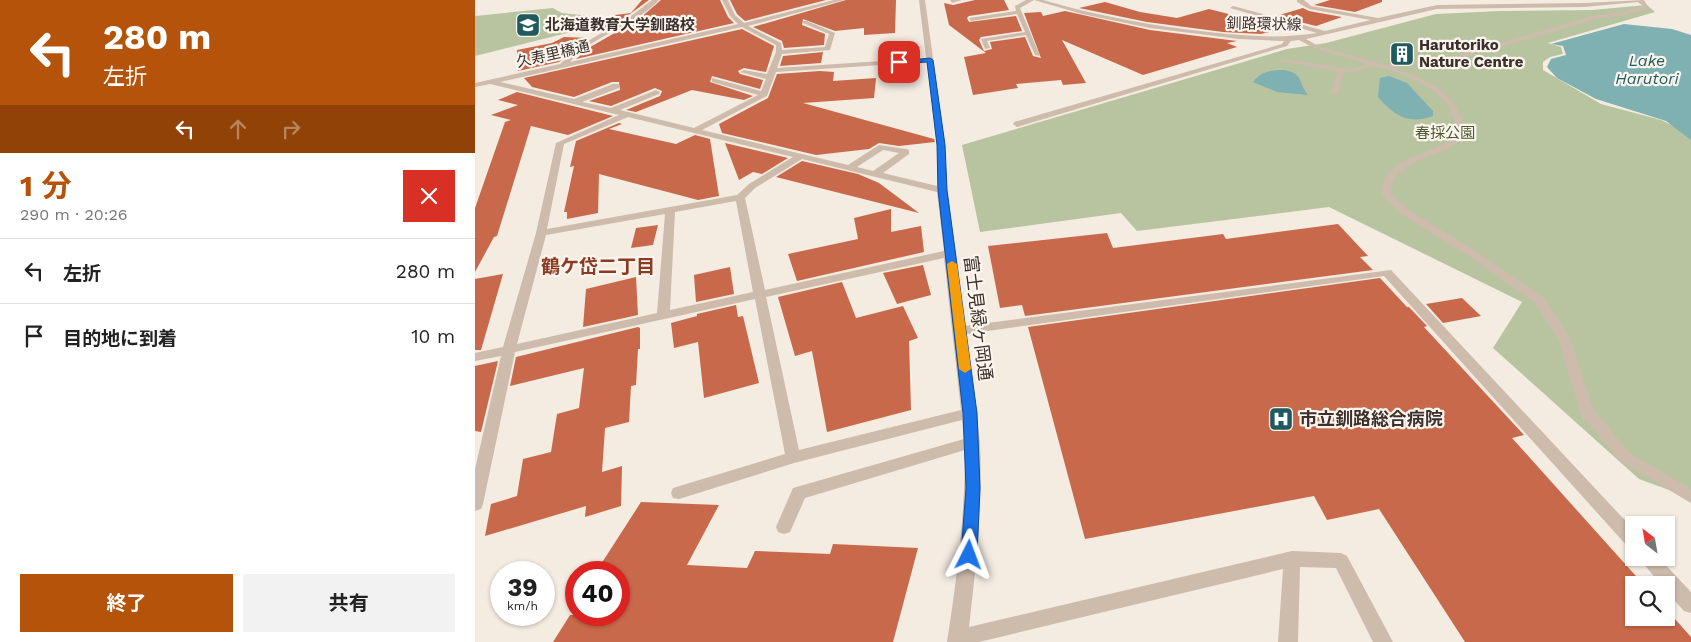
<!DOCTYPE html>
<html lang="ja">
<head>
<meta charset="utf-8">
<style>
	:root { --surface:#fff; --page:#f2f2f2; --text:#222; --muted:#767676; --line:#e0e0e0; --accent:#b45309 }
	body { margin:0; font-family:"Work Sans","Noto Sans JP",sans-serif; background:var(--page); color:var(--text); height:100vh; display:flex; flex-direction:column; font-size:19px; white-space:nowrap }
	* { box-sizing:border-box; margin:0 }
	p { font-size:16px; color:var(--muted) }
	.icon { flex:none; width:28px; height:28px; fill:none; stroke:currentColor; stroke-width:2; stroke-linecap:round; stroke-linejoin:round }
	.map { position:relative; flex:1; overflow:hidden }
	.panel { display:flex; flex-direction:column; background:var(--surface); width:475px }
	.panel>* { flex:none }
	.hud { background:#b45309; color:#fff; overflow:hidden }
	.needle { width:32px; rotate:329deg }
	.tools { position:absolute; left:1150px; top:516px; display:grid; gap:10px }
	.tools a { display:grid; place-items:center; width:50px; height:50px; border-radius:0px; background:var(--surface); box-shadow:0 1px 4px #0004; font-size:25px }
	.speed { position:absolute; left:15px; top:561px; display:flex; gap:10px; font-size:25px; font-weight:700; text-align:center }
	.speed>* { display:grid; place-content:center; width:65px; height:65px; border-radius:50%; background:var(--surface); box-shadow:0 1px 4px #0004; line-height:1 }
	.speed small { font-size:12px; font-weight:400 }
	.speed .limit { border:8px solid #d22; background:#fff; color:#111 }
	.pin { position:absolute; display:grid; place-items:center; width:42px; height:42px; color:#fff; margin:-21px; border-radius:10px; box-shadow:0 2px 8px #0006 }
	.me { position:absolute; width:55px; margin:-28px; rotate:3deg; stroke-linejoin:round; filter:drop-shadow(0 0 4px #0008) }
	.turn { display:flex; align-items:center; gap:18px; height:105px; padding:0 20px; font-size:22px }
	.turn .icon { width:65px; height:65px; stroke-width:2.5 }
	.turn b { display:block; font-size:35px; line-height:42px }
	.lanes { display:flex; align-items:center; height:48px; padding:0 20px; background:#0003; justify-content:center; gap:25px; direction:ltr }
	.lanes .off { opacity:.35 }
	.round { display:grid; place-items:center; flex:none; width:52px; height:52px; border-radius:0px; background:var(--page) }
	.head { display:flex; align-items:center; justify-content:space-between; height:85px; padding:0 20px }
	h1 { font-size:30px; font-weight:700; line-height:38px; color:var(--accent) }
	.action { display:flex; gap:10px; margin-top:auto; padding:10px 20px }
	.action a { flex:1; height:58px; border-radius:0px; background:var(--accent); color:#fff; font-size:20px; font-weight:700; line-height:58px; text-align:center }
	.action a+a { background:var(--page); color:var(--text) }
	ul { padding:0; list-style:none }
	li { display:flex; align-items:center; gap:15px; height:65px; padding:0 20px; border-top:1px solid var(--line) }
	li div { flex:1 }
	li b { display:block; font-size:19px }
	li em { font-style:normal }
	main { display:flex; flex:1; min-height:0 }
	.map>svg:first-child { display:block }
</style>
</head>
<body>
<main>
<section class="panel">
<div class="hud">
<div class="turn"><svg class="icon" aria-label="left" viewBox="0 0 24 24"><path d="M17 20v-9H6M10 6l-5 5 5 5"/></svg><div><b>280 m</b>左折</div></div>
<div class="lanes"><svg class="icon" aria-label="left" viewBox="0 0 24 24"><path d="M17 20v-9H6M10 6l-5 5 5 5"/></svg><svg class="icon off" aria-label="ahead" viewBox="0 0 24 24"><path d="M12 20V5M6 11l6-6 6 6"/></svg><svg class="icon off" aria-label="right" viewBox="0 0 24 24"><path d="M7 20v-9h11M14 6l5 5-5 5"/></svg></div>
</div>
<div class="head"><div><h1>1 分</h1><p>290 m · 20:26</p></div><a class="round" style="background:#d93025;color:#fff"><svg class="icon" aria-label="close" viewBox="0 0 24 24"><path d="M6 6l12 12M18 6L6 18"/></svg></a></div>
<ul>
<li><svg class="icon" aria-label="left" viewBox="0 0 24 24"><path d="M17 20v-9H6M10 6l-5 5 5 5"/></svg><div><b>左折</b></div><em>280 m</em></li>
<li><svg class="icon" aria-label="arrive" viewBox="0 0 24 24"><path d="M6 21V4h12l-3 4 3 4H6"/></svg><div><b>目的地に到着</b></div><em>10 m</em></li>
</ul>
<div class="action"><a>終了</a><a>共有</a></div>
</section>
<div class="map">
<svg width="1216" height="642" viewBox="0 0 1216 642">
	<rect width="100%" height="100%" fill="#f4ebe1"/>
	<g fill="#b8c4a0">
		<polygon points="1172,5 1180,12 1073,43 1086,47 1088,54 1075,57 1068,62 1068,70 1126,104 1186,120 1216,134 1216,498 1164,479 1018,348 1047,302 854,207 662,231 646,213 505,232 487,145 812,49 851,43 961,14 1025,11 1117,10"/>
		<polygon points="78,8 87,13 115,16 96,32 0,56 0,16"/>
	</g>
	<g fill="#7fb0b2">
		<polygon points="1149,24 1197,29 1216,35 1216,140 1191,121 1121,99 1082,78 1072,67 1076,59 1091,55 1088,46 1076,44"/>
		<path d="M809,70c21,4 13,12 24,25l-31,-3 -24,-10c8,-11 19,-12 31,-12z"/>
		<path d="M914,76l18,7 26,28v5c-25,9 -38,0 -55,-19l2,-19z"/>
	</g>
	<g fill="#c8694b">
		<polygon points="167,0 174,0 155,14 125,32 119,24 143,20 140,15 156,13"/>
		<polygon points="186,0 245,0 253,17 259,23 101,59 117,46 164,19"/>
		<polygon points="255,0 351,0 270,21 262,14"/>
		<polygon points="371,0 421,0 420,33 389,35 389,28 360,31 328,19 327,25 350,34 349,45 309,48 307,41 278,27"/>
		<polygon points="500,0 529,0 534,10 494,16 492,18 494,22 541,16 547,31 506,37 504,40 509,51 517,49 515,42 550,37 558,56 566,58 549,13 566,12 568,16 590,11 675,30 762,41 752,43 762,47 668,75 587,40 611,83 588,85 586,80 541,84 543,88 498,95 489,57 511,53 474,25 469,3 478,5"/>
		<polygon points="855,0 907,0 907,2 880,12 839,5"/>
		<polygon points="630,2 665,12 702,18 734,9 809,28 786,34 748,32 672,22 604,8"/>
		<polygon points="828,8 834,11 867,17 841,26 801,16"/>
		<polygon points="267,29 299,46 291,72 269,68 263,71 265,74 288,80 285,89 237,76 235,82 278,96 269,100 217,90 161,112 151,110 185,96 187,91 180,88 136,106 114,101 145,90 144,82 137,82 99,97 57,87 49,78"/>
		<polygon points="89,37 114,38 84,62 43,71 42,50 77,43"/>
		<polygon points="348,52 346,63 305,66 308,56"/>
		<polygon points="345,71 359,72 358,81 401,78 399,98 328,103 459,139 460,142 424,146 404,143 394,149 341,155 247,133 244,124 293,98 302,74"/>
		<polygon points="42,92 138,116 93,135 56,126 22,236 19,237 0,272 0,208 30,122 36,120 16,115 43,105 23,100"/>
		<polygon points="144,123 147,124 134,129 201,144 220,135 235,139 244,196 223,200 124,174 123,213 92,219 92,212 89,212 99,166 95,167 101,141"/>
		<polygon points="250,143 313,158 287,174 278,172 264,180"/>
		<polygon points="327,161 383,174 404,183 444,213 301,177"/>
		<polygon points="416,209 416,232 446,226 449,252 322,281 313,254 383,239 379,218"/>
		<polygon points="863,224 893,256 885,257 898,270 550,316 547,305 525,308 513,246 632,233 638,248 748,234 751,239"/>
		<polygon points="183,225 178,245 156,248 161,228"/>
		<polygon points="448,265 456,295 422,304 408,273"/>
		<polygon points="255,267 259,294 221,302 219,275"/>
		<polygon points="28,274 6,350 0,350 0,279"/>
		<polygon points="161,277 163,315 108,327 111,289"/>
		<polygon points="905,278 932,307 934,307 952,326 949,327 1049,435 1037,438 1169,585 1159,585 1159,618 1191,618 1191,609 1216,637 1216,642 990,642 904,509 852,520 839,496 610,539 553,327"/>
		<polygon points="367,282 381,318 428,306 443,338 434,341 436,410 352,432 337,351 320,356 303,297"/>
		<polygon points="987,298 1006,316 968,323 951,304"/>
		<polygon points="261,305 263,317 268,316 284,383 229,398 223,342 199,348 196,323 222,316 222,314"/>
		<polygon points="163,327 165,328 165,349 163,349 161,385 156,386 154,422 130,428 127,472 147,466 146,506 110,517 111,506 10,536 16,504 42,496 48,459 76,452 82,414 104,408 109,368 35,386 41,357"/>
		<polygon points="23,361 6,432 0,431 0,366"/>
		<polygon points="166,502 244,505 212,565 272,568 280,551 355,554 358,544 443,548 418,642 78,642 95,615 144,615 144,572 121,572"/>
	</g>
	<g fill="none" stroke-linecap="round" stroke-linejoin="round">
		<g fill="#cdbbac" fill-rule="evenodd">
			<path d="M177,0h7c-25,27 -65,34 -89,62l168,-38 -8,-8 -8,-16h6l7,15 9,8 90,-23h10l-96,26 33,17 1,7 43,-3 4,-13 -26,-11v-2h4l28,12 -5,17 -48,4 -5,14 149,-10 -7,-58h6l20,145 2,45 18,136 426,-56 243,260v19l-6,-2 -244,-271 -418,58c4,37 11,73 14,110 3,61 -4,122 -11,183l323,-76 49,2 6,3 46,86h-20l-37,-74 -36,-1 -2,75h-20l5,-73 -304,73h-32c10,-64 18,-127 18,-192l-160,48 -15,34 -6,2 -6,-2 -2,-5 17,-39 171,-49 -2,-19 -168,43 -115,36 -6,-1 -2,-5 2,-5 112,-34 -30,-155 -240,53 -32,152 -2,5 -6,2v-42l26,-113 -26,5v-8l28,-6 33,-114 20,-90 63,-28 -129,-31 -15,3v-4l85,-19 21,-19 50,-29zM267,27l34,18v7l-9,22 -23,-4 -4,2 26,7 -5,12 -49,-13v4l46,13 -64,33 -74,-18 39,-16 1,-2 -4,-2 -45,18 -29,-6 37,-14v-4h-6l-39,15 -74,-17zM452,62l10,83v41l-54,-13 26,-19v-4l-3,-1 -27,-4 -31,20 -146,-35 65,-34 9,-24zM153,117l165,40 -44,27 -12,11 -190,34 17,-85zM408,150l16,3 -26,18 -16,-4zM327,159l135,33 7,59 -179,39 -20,-92 10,-10zM261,201l17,91 -83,18 5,-98zM190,214l-8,99 -140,31 29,-109zM469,258l17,152 -162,40 -33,-153z"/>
			<polygon points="475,0 487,0 477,3"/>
			<polygon points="551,0 559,0 545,8 565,56 560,55 551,35 512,41 515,48 510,49 506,39 550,32 542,14 496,21 494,18 541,11 540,6"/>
			<path d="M559,0h9c55,16 110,26 166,32 37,4 71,7 108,1l-87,-25 3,-2 92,25 46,-11 -62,-11 -12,-7v-2h7l7,6 67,12 59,-13 147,-2 60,-3 5,8 -23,7 -27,3 -168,49 -21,-2 -16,3c34,12 63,24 71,62 -3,5 -6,12 -11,15 -22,14 -63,17 -63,49l18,16 74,46 62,43 25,39 23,71 37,44 61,36v14l-71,-42 -39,-46 -23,-77 -22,-34 -61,-44 -74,-46 -20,-19c0,-35 42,-39 66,-53 4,-2 7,-8 10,-12 -3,-13 -7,-25 -17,-34 -12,-12 -46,-26 -63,-29 -10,-2 -21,7 -33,5l-6,21 -7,2 6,-24 -58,-10 4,-2 69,10 16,-5 -54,-16 -15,-8 -8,1 -4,5 -270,81 -4,-3 1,-2 268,-78 2,-3 -45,-2 -89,-11 -68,-14zM1163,2l5,4 -17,5 -30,4 -165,48 -21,-2 -24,4 -68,-19 -12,-7 131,-30 147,-2z"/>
			<polygon points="1164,558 1184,558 1216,592 1216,613 1209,611 1191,591 1191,585 1186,585"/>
		</g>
	</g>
	<polygon fill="#1a73e8" stroke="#114b97" points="455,58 458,60 470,145 472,190 502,413 505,488 502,555 500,560 494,562 489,560 486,555 491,488 488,413 463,190 462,145 452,62 424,64 420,62"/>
	<polygon fill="#f59e0b" points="477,261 482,264 496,369 490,373 484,369 472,264"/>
	<defs>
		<symbol id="university-square" viewBox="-11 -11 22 22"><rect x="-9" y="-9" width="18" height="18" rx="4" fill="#1f5a5e" stroke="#fbf5ee"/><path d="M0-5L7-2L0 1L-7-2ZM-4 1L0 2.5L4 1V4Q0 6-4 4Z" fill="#fff"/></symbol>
		<symbol id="building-square" viewBox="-11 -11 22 22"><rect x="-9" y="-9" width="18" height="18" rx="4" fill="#1f5a5e" stroke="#fbf5ee"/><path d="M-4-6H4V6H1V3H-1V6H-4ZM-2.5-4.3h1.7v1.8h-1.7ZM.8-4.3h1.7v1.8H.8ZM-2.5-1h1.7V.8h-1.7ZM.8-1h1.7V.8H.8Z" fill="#fff"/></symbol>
		<symbol id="hospital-square" viewBox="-11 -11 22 22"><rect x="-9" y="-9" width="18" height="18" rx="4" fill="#1f5a5e" stroke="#fbf5ee"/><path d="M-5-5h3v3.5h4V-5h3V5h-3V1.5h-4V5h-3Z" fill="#fff"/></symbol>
	</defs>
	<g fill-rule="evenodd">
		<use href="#university-square" x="39" y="11" width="28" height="28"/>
		<use href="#building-square" x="913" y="40" width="28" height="28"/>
		<use href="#hospital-square" x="792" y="405" width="28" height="28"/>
	</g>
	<g text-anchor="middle" stroke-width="4.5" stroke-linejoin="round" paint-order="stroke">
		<g font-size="15" fill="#3b302b" stroke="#fbf5ee">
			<text transform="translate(789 24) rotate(1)" y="5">釧路環状線</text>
			<text transform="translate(78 54) rotate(-13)" y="5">久寿里橋通</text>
		</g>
		<g font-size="15" font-weight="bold" fill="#3b302b" stroke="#fbf5ee" text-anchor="start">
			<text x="70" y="30">北海道教育大学釧路校</text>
			<text x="944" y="50">Harutoriko<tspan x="944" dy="17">Nature Centre</tspan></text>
		</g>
		<g font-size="15" fill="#4a5a2e" stroke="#fbf5ee">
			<text x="970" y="138">春採公園</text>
		</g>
		<g font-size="16" font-style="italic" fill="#1f5a5e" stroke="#fbf5ee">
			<text x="1172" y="66">Lake<tspan x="1172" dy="18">Harutori</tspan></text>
		</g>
		<g font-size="18" fill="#3b302b" stroke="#fbf5ee">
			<text transform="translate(503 318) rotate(83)" y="6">富士見緑ヶ岡通</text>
		</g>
		<g font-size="18" font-weight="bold" fill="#3b302b" stroke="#fbf5ee" text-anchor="start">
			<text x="824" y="425">市立釧路総合病院</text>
		</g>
		<g font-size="19" font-weight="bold" fill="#8c3b22" stroke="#fbf5ee">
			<text x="123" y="273">鶴ケ岱二丁目</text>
		</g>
	</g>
</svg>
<div class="tools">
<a><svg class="needle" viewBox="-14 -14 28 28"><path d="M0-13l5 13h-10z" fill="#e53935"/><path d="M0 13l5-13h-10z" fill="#767676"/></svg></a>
<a><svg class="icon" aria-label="search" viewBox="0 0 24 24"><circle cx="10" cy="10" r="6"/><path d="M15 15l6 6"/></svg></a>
</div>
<div class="speed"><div>39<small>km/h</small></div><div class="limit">40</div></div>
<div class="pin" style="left:424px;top:62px;background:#d93025"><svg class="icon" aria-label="arrive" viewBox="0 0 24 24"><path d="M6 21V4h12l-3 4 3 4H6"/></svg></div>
<svg class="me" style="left:494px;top:555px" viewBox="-20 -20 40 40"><path d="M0-17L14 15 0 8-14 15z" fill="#1a73e8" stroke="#fff" stroke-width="4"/></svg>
</div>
</main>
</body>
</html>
